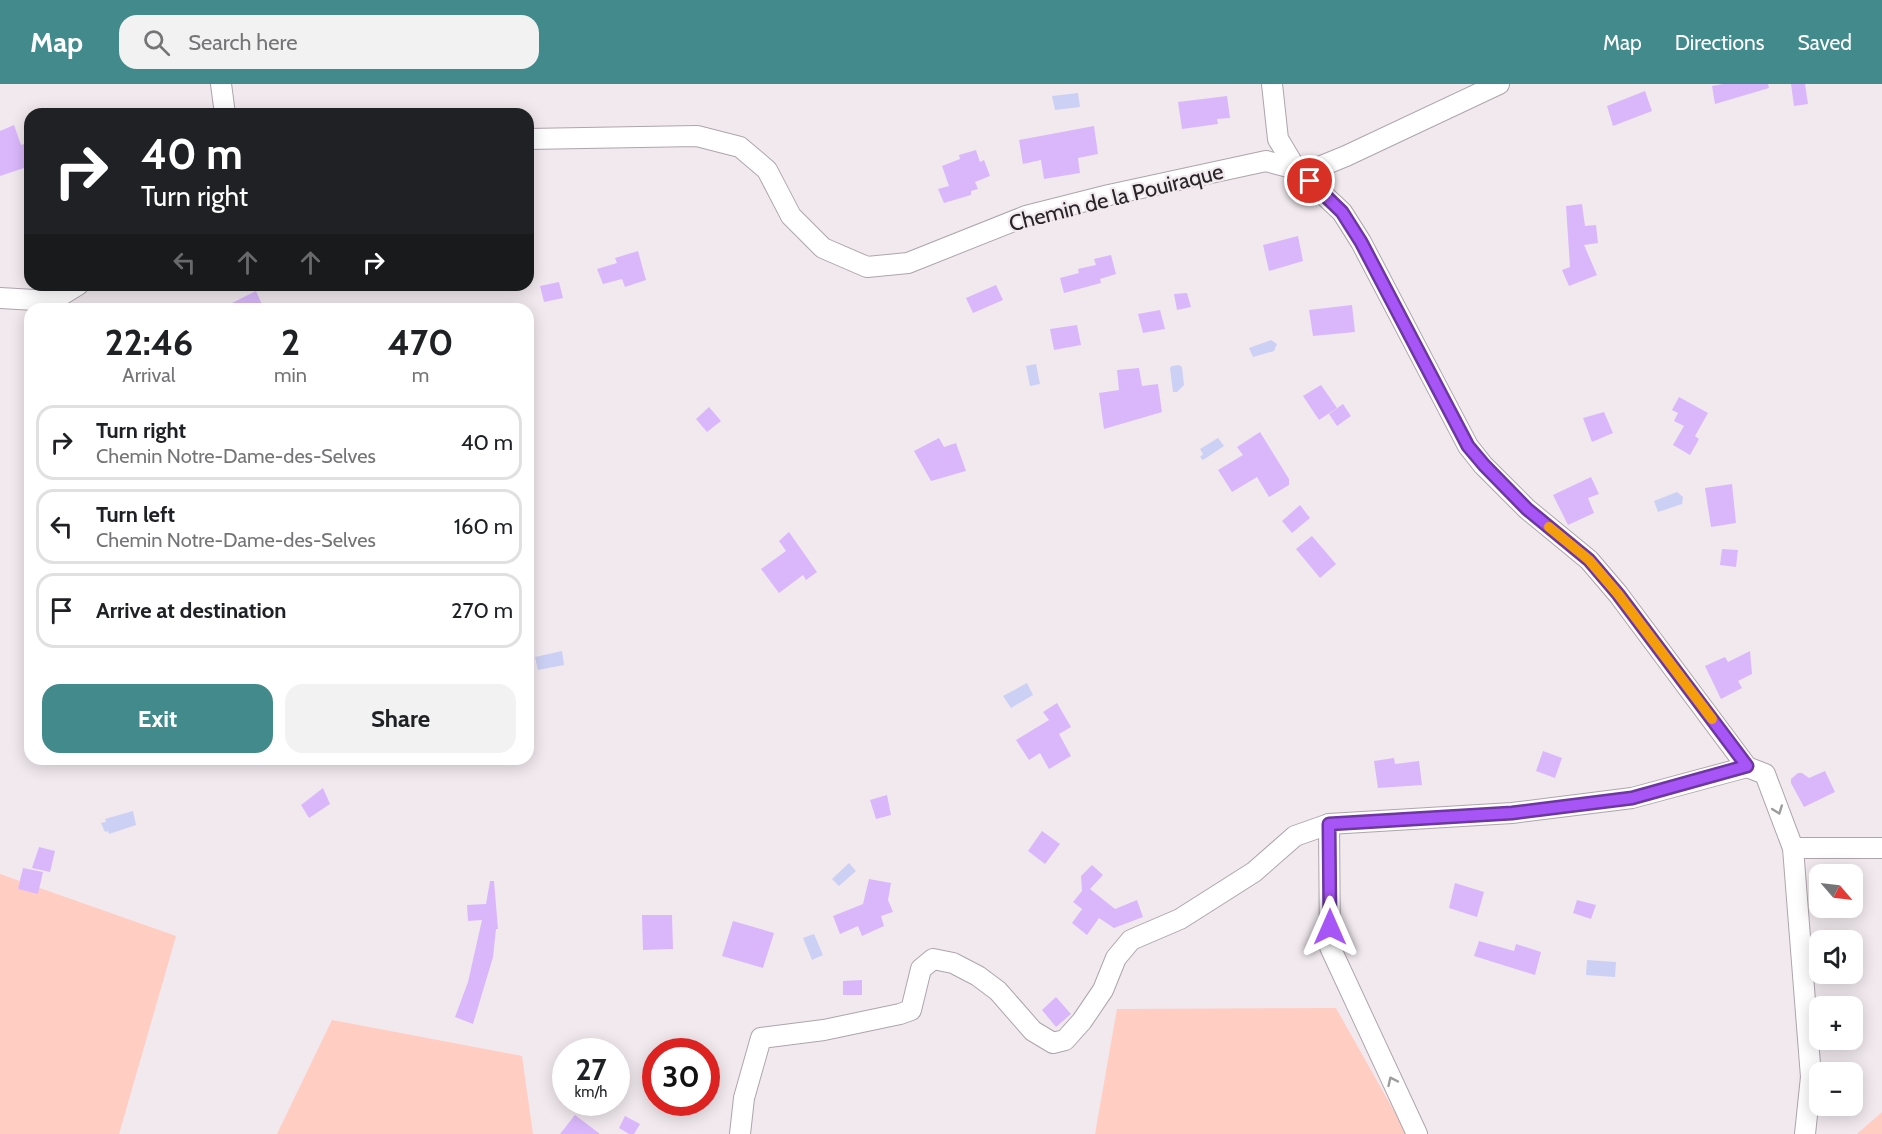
<!DOCTYPE html>
<html lang="en">
<head>
<meta charset="utf-8">
<style>
	:root { --surface:#fff; --page:#f2f2f2; --text:#202124; --muted:#757577; --line:#e0e0e0; --accent:#428a8b }
	body { margin:0; font-family:Cabin,sans-serif; background:var(--page); color:var(--text); height:100vh; display:flex; flex-direction:column; font-size:22px; white-space:nowrap }
	* { box-sizing:border-box; margin:0 }
	p { font-size:20px; color:var(--muted) }
	.icon { flex:none; width:33px; height:33px; fill:none; stroke:currentColor; stroke-width:2; stroke-linecap:round; stroke-linejoin:round }
	.map { position:relative; flex:1; overflow:hidden }
	.details { position:absolute; left:24px; top:219px; width:510px; height:462px; display:flex; flex-direction:column; background:var(--surface); border-radius:18px; box-shadow:0 3px 15px #0003 }
	.details>* { flex:none }
	.hud { position:absolute; left:24px; top:24px; width:510px; height:183px; border-radius:18px; box-shadow:0 3px 15px #0003; background:#202124; color:#fff; overflow:hidden }
	.needle { width:39px; rotate:118deg }
	.controls { position:absolute; left:1809px; top:780px; display:grid; gap:12px }
	.controls a { display:grid; place-items:center; width:54px; height:54px; border-radius:12px; background:var(--surface); box-shadow:0 3px 15px #0003; font-size:30px }
	.speed { position:absolute; left:552px; top:954px; display:flex; gap:12px; font-size:30px; font-weight:700; text-align:center }
	.speed>* { display:grid; place-content:center; width:78px; height:78px; border-radius:50%; background:var(--surface); box-shadow:0 3px 15px #0003; line-height:1 }
	.speed small { font-size:15px; font-weight:400 }
	.speed .limit { border:9px solid #d22; background:#fff; color:#111 }
	.pin { position:absolute; display:grid; place-items:center; width:51px; height:51px; color:#fff; margin:-26px; border:3px solid #fff; border-radius:50%; box-shadow:0 2px 6px #0007 }
	.me { position:absolute; width:66px; margin:-33px; rotate:0deg; stroke-linejoin:round; filter:drop-shadow(0 0 4px #0008) }
	.turn { display:flex; align-items:center; gap:21px; height:126px; padding:0 18px; font-size:27px }
	.turn .icon { width:78px; height:78px; stroke-width:2.5 }
	.turn b { display:block; font-size:42px; line-height:51px }
	.lanes { display:flex; align-items:center; height:57px; padding:0 18px; background:#0003; justify-content:center; gap:30px; direction:ltr }
	.lanes .off { opacity:.35 }
	.eta { display:flex; justify-content:space-evenly; align-items:center; height:102px; text-align:center }
	.eta b { font-size:36px; font-weight:700; line-height:42px }
	.action { display:flex; gap:12px; margin-top:auto; padding:12px 18px }
	.action a { flex:1; height:69px; border-radius:18px; background:var(--accent); color:#fff; font-size:24px; font-weight:700; line-height:69px; text-align:center }
	.action a+a { background:var(--page); color:var(--text) }
	ul { padding:0; list-style:none }
	li { display:flex; align-items:center; gap:18px; height:75px; margin:0 12px 9px; padding:0 6px; border:3px solid var(--line); border-radius:18px }
	li div { flex:1 }
	li b { display:block; font-size:22px }
	li em { font-style:normal }
	header { display:flex; align-items:center; gap:36px; box-sizing:border-box; height:84px; padding:0 30px; background:var(--accent); color:#fff }
	header strong { font-size:28px }
	nav { display:flex; gap:33px; margin-inline-start:auto; font-size:21px }
	.search { width:420px; height:54px; background:var(--page); display:flex; align-items:center; gap:15px; box-sizing:border-box; padding:0 21px; border-radius:18px; color:var(--muted); font-size:22px }
	.map>svg:first-child { display:block }
</style>
</head>
<body>
<header>
<strong>Map</strong>
<div class="search"><svg class="icon" aria-label="search" viewBox="0 0 24 24"><circle cx="10" cy="10" r="6"/><path d="M15 15l6 6"/></svg>Search here</div>
<nav><a>Map</a><a>Directions</a><a>Saved</a></nav>
</header>
<div class="map">
<svg width="1882" height="1050" viewBox="0 0 1882 1050">
	<rect width="100%" height="100%" fill="#f1e9ee"/>
	<g fill="#ffcdc2">
		<polygon points="0,790 176,852 119,1050 0,1050"/>
		<polygon points="1336,924 1407,1050 1095,1050 1117,925"/>
		<polygon points="332,936 522,972 533,1050 277,1050"/>
		<polygon points="1882,1028 1882,1050 1857,1050"/>
	</g>
	<g fill="#ccd0f4">
		<polygon points="1078,9 1080,23 1055,26 1052,12"/>
		<polygon points="1271,256 1277,260 1274,267 1253,273 1249,264"/>
		<polygon points="1036,280 1040,300 1030,302 1026,282"/>
		<polygon points="1179,281 1182,283 1184,301 1177,308 1173,308 1170,284 1172,282"/>
		<polygon points="1218,354 1224,362 1203,376 1200,373 1203,370 1200,365"/>
		<polygon points="1677,408 1683,413 1682,420 1658,428 1654,417"/>
		<polygon points="562,567 564,581 538,586 535,573"/>
		<polygon points="1027,599 1033,611 1011,624 1003,612"/>
		<polygon points="133,727 136,741 109,750 108,747 105,748 101,739 106,738 105,735"/>
		<polygon points="849,779 856,787 839,802 832,795"/>
		<polygon points="814,850 823,871 812,876 803,854"/>
		<polygon points="1587,876 1616,878 1615,893 1586,891"/>
	</g>
	<g fill="#dab7fb">
		<polygon points="1723,0 1768,0 1769,4 1715,20 1712,2"/>
		<polygon points="1791,0 1805,0 1808,20 1794,22"/>
		<polygon points="1645,7 1652,27 1613,42 1607,22"/>
		<polygon points="1227,12 1230,34 1217,35 1218,40 1182,45 1178,18"/>
		<polygon points="14,41 21,61 30,58 30,82 0,92 0,47"/>
		<polygon points="1094,42 1098,70 1078,74 1080,89 1044,95 1041,76 1023,80 1019,56"/>
		<polygon points="976,66 980,78 984,76 990,92 975,98 978,105 971,107 971,111 944,119 938,105 949,102 942,82 960,75 959,71"/>
		<polygon points="1582,120 1585,142 1596,141 1598,159 1584,161 1597,191 1569,202 1562,186 1570,183 1566,122"/>
		<polygon points="1298,152 1303,177 1269,187 1263,161"/>
		<polygon points="638,167 646,196 625,203 622,195 603,200 597,185 617,179 615,174"/>
		<polygon points="1111,171 1116,190 1100,195 1101,199 1064,209 1060,194 1079,189 1078,185 1096,181 1094,175"/>
		<polygon points="559,198 563,214 544,218 540,202"/>
		<polygon points="996,201 1003,216 973,229 966,214"/>
		<polygon points="256,207 264,225 220,225"/>
		<polygon points="1187,209 1191,223 1177,226 1174,210"/>
		<polygon points="1352,221 1355,248 1313,252 1309,226"/>
		<polygon points="1160,226 1165,245 1143,249 1138,230"/>
		<polygon points="1077,241 1081,261 1054,266 1050,245"/>
		<polygon points="1139,284 1142,302 1158,300 1162,328 1104,345 1099,309 1119,306 1117,286"/>
		<polygon points="1321,301 1337,324 1319,336 1303,312"/>
		<polygon points="1679,313 1708,329 1695,352 1699,355 1690,371 1673,361 1684,342 1674,337 1678,329 1672,326"/>
		<polygon points="1343,320 1351,332 1337,342 1329,330"/>
		<polygon points="709,323 721,337 707,348 696,335"/>
		<polygon points="1604,328 1613,349 1592,358 1583,334"/>
		<polygon points="1260,348 1289,395 1289,401 1269,413 1257,393 1232,408 1218,386 1243,371 1237,363"/>
		<polygon points="939,354 944,363 956,359 966,387 931,397 914,367"/>
		<polygon points="1591,393 1599,410 1588,414 1594,429 1568,441 1553,411"/>
		<polygon points="1732,400 1736,439 1711,443 1705,404"/>
		<polygon points="1300,421 1310,434 1292,449 1282,437"/>
		<polygon points="789,448 817,488 806,496 803,491 779,509 761,485 786,467 779,457"/>
		<polygon points="1312,452 1336,480 1320,494 1296,465"/>
		<polygon points="1722,465 1738,466 1736,483 1720,481"/>
		<polygon points="1750,567 1752,590 1738,597 1742,604 1721,615 1705,582 1725,573 1728,578"/>
		<polygon points="1057,619 1071,643 1059,650 1071,672 1049,685 1040,669 1029,676 1016,656 1049,636 1043,628"/>
		<polygon points="1543,667 1562,674 1555,694 1536,687"/>
		<polygon points="1394,674 1395,680 1419,677 1422,701 1378,704 1374,677"/>
		<polygon points="1825,687 1835,708 1804,723 1791,699 1791,695 1798,689 1802,689 1809,694"/>
		<polygon points="323,704 330,720 309,734 301,721"/>
		<polygon points="887,711 891,731 876,735 870,716"/>
		<polygon points="1042,747 1060,760 1045,780 1028,767"/>
		<polygon points="39,763 55,767 50,788 32,784"/>
		<polygon points="1092,781 1103,791 1090,805 1115,825 1137,816 1143,833 1114,844 1099,834 1087,851 1072,839 1082,825 1073,818 1082,807 1081,792"/>
		<polygon points="23,784 43,788 38,810 18,805"/>
		<polygon points="869,795 891,799 888,816 893,828 881,832 884,842 862,852 858,842 840,850 833,832 863,820"/>
		<polygon points="490,797 494,797 498,845 496,845 493,873 473,940 455,933 468,898 482,836 468,837 467,821 486,820"/>
		<polygon points="1455,799 1484,808 1477,833 1449,824"/>
		<polygon points="1577,816 1596,821 1591,835 1573,829"/>
		<polygon points="642,831 672,831 673,865 643,866"/>
		<polygon points="733,837 774,849 763,884 722,872"/>
		<polygon points="1479,857 1514,867 1516,860 1541,868 1535,891 1474,872"/>
		<polygon points="862,896 862,911 843,911 843,897"/>
		<polygon points="1056,913 1071,930 1056,943 1042,926"/>
		<polygon points="575,1031 600,1050 560,1050"/>
		<polygon points="625,1032 640,1040 634,1050 629,1050 619,1044"/>
	</g>
	<g fill="none" stroke-linecap="round" stroke-linejoin="round">
		<defs>
			<g id="minor">
				<polyline points="221,0 225,30"/>
				<polyline points="1272,0 1278,55 1296,85 1342,128 1361,158 1468,362 1483,381 1527,425 1589,476 1618,510 1747,683 1765,690 1793,764 1811,993 1805,1050"/>
				<polyline points="528,55 697,52 740,63 767,86 791,132 823,164 867,183 908,179 1026,132 1109,111 1266,77 1296,85 1314,85 1346,72 1499,0"/>
				<polyline points="0,214 52,217 78,201"/>
				<polyline points="1793,764 1882,764"/>
				<polyline points="740,1050 744,1014 761,954 824,946 900,930 911,926 921,885 933,875 953,879 978,892 998,907 1033,947 1053,959 1065,956 1082,937 1103,906 1116,874 1131,856 1180,835 1254,788 1295,752 1329,740"/>
				<polyline points="1417,1050 1330,863 1329,740 1512,729 1632,714 1747,683"/>
			</g>
		</defs>
		<use href="#minor" stroke="#ada5ab" stroke-width="22"/>
		<use href="#minor" stroke="#fff" stroke-width="20"/>
	</g>
	<defs><path id="oneway-chevron" d="M-2-3.5L2.5 0L-2 3.5" fill="none" stroke-width="1.6" stroke-linecap="round" stroke-linejoin="round" transform="scale(1.5)"/></defs>
	<g stroke="#9e9d9e">
		<use href="#oneway-chevron" transform="translate(1778 726) rotate(70)"/>
		<use href="#oneway-chevron" transform="translate(1392 997) rotate(-115)"/>
	</g>
	<g fill="none" stroke-linecap="round" stroke-linejoin="round">
		<defs>
			<polyline id="route" points="1310,97 1342,128 1361,158 1468,362 1484,381 1527,425 1589,476 1618,510 1747,682 1632,714 1512,729 1329,740 1330,843"/>
		</defs>
		<use href="#route" stroke="#6d37a1" stroke-width="15"/>
		<use href="#route" stroke="#a855f7" stroke-width="10"/>
		<polyline stroke="#f59e0b" stroke-width="10" points="1549,443 1589,476 1618,510 1712,635"/>
	</g>
	<g text-anchor="middle" stroke-width="4.5" stroke-linejoin="round" paint-order="stroke">
		<g font-size="22" fill="#282527" stroke="#f1e9ee">
			<text transform="translate(1116 113) rotate(-14)" y="8">Chemin de la Pouiraque</text>
		</g>
	</g>
</svg>
<div class="controls">
<a><svg class="needle" viewBox="-14 -14 28 28"><path d="M0-13l5 13h-10z" fill="#e53935"/><path d="M0 13l5-13h-10z" fill="#757577"/></svg></a>
<a><svg class="icon" aria-label="sound" viewBox="0 0 24 24"><path d="M4 9h4l5-4v14l-5-4H4zM17 9q2 3 0 6"/></svg></a>
<a>+</a>
<a>−</a>
</div>
<div class="speed"><div>27<small>km/h</small></div><div class="limit">30</div></div>
<div class="pin" style="left:1310px;top:97px;background:#d93025"><svg class="icon" aria-label="arrive" viewBox="0 0 24 24"><path d="M6 21V4h12l-3 4 3 4H6"/></svg></div>
<svg class="me" style="left:1330px;top:843px" viewBox="-20 -20 40 40"><path d="M0-17L14 15 0 8-14 15z" fill="#a855f7" stroke="#fff" stroke-width="4"/></svg>
<div class="hud">
<div class="turn"><svg class="icon" aria-label="right" viewBox="0 0 24 24"><path d="M7 20v-9h11M14 6l5 5-5 5"/></svg><div><b>40 m</b>Turn right</div></div>
<div class="lanes"><svg class="icon off" aria-label="left" viewBox="0 0 24 24"><path d="M17 20v-9H6M10 6l-5 5 5 5"/></svg><svg class="icon off" aria-label="ahead" viewBox="0 0 24 24"><path d="M12 20V5M6 11l6-6 6 6"/></svg><svg class="icon off" aria-label="ahead" viewBox="0 0 24 24"><path d="M12 20V5M6 11l6-6 6 6"/></svg><svg class="icon" aria-label="right" viewBox="0 0 24 24"><path d="M7 20v-9h11M14 6l5 5-5 5"/></svg></div>
</div>
<section class="details">
<div class="eta">
<div><b>22:46</b><p>Arrival</p></div>
<div><b>2</b><p>min</p></div>
<div><b>470</b><p>m</p></div>
</div>
<ul>
<li><svg class="icon" aria-label="right" viewBox="0 0 24 24"><path d="M7 20v-9h11M14 6l5 5-5 5"/></svg><div><b>Turn right</b><p>Chemin Notre-Dame-des-Selves</p></div><em>40 m</em></li>
<li><svg class="icon" aria-label="left" viewBox="0 0 24 24"><path d="M17 20v-9H6M10 6l-5 5 5 5"/></svg><div><b>Turn left</b><p>Chemin Notre-Dame-des-Selves</p></div><em>160 m</em></li>
<li><svg class="icon" aria-label="arrive" viewBox="0 0 24 24"><path d="M6 21V4h12l-3 4 3 4H6"/></svg><div><b>Arrive at destination</b></div><em>270 m</em></li>
</ul>
<div class="action"><a>Exit</a><a>Share</a></div>
</section>
</div>
</body>
</html>
